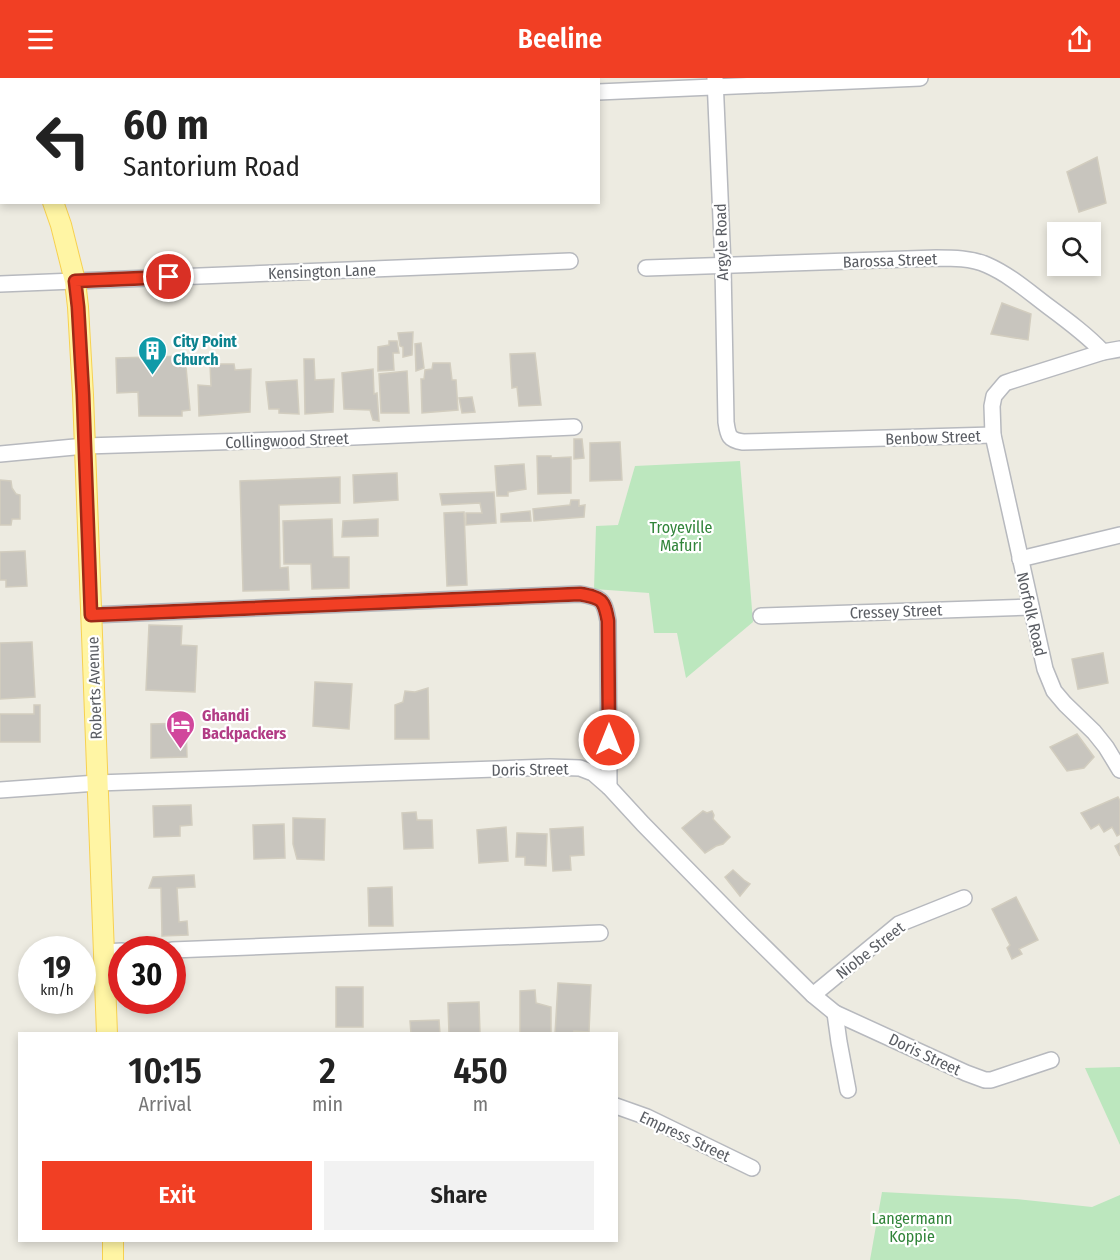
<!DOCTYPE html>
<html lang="en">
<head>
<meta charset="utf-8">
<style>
	:root { --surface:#fff; --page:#f2f2f2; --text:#222; --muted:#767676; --accent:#f13f24 }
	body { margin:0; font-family:"Fira Sans Condensed",sans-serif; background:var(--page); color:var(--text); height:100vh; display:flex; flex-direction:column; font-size:22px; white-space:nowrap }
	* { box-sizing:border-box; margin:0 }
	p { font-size:20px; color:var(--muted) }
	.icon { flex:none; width:33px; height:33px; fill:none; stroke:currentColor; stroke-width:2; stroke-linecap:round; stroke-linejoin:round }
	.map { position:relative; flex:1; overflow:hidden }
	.drawer { position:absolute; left:18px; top:954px; width:600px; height:210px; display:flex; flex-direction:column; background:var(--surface); border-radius:0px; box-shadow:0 3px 9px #0003 }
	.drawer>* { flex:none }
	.banner { position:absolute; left:0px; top:0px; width:600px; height:126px; box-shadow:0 3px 9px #0003; background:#fff; color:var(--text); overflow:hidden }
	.tools { position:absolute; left:1047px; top:144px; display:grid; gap:12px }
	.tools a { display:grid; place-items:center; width:54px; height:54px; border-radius:0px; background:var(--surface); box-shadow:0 3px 9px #0003; font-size:30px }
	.speed { position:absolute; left:18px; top:858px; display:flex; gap:12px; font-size:30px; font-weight:700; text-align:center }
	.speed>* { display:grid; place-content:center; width:78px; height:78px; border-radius:50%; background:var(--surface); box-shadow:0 3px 9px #0003; line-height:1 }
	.speed small { font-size:15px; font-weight:400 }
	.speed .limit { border:9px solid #d22; background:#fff; color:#111 }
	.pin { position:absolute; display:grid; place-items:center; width:51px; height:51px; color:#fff; margin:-26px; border:3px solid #fff; border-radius:50%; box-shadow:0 2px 6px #0007 }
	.me { position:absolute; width:66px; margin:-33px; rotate:0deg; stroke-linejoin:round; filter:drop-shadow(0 0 4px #0008) }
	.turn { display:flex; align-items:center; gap:21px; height:126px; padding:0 24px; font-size:27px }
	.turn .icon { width:78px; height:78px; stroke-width:2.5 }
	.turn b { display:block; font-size:42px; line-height:51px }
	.eta { display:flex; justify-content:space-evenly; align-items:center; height:102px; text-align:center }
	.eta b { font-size:36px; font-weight:600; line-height:42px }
	.cta { display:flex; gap:12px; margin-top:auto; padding:12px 24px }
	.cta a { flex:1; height:69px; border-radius:0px; background:var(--accent); color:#fff; font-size:24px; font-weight:600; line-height:69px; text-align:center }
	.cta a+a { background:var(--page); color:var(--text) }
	header { display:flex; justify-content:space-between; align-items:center; height:78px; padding:0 24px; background:var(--accent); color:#fff; font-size:27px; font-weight:600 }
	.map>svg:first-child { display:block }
</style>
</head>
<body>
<header><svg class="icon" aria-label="menu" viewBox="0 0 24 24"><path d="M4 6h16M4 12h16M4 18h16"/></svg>Beeline<svg class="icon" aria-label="share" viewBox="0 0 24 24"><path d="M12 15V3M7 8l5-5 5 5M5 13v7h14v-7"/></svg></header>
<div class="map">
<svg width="1120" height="1182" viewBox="0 0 1120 1182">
	<rect width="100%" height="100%" fill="#edebe1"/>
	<g fill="#bce7be">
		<polygon points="740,383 753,544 686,600 677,555 654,555 649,515 594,511 596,448 618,447 635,388"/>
		<polygon points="1120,989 1120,1067 1085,990"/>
		<polygon points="882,1114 1015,1121 1092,1129 1120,1117 1120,1182 870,1182"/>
	</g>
	<g fill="#c8c5be" stroke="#d2cdbf" stroke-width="1.5">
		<rect x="143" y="0" width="25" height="2"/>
		<rect x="177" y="0" width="37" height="2"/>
		<rect x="246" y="0" width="31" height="2"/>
		<rect x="282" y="0" width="34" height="2"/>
		<rect x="321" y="0" width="28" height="2"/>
		<polygon points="1097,79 1106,125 1079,134 1067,94"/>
		<polygon points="1002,225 1031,236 1028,262 991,256"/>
		<polygon points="413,254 412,277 403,279 403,269 400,268 398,255"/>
		<polygon points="389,263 397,263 399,275 393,275 394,292 378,293 378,269 389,267"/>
		<polygon points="421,265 424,290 416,293 415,266"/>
		<polygon points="535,275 541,327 519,328 517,309 512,310 510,276"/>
		<polygon points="185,278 190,332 182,333 182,338 139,338 138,314 117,315 116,280"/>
		<polygon points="304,281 314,281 315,302 334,301 333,334 305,336"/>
		<polygon points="433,285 450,285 452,302 456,302 458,332 422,335 421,301 424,301 425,292 432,291"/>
		<polygon points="210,286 234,286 235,292 251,291 250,334 199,338 198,307 211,308"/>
		<polygon points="373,291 374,316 377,315 379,343 373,342 370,332 344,331 342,295"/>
		<polygon points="407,293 409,335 381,335 379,296"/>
		<polygon points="297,302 299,336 279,335 279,331 269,331 266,304"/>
		<polygon points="472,319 475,334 462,335 459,320"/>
		<polygon points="574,361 582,361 584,380 574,381"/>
		<polygon points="620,364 622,402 590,403 590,365"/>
		<polygon points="537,378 551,378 551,380 571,379 571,415 538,416"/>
		<polygon points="524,386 526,411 508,414 508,418 497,418 495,388"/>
		<polygon points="397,395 398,422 354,425 353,397"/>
		<polygon points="340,399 340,425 279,427 280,490 288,489 289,512 243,513 240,403"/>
		<polygon points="0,402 11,403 12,410 16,416 20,417 20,441 12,441 11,447 0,447"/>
		<polygon points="494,414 496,445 466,447 466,435 482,435 480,425 442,427 440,416"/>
		<polygon points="571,422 579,422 579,428 585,427 584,439 534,443 533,431 570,427"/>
		<polygon points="530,433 531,443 501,444 501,436"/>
		<polygon points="464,434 467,507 447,508 444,435"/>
		<polygon points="332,441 333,479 349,479 349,510 312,511 311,486 284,486 283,443"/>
		<polygon points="378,441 378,458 342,459 343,443"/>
		<polygon points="25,473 27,508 6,509 6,502 0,502 0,474"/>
		<polygon points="149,547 182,548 181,567 197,568 195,614 146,612"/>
		<polygon points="32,564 35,619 0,621 0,565"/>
		<polygon points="1103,575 1108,605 1078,611 1072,581"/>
		<polygon points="315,604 352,606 349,651 313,648"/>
		<polygon points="428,610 429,661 395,661 395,627 403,624 405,613 415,614"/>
		<polygon points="34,627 40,627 40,664 0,664 0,636 34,636"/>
		<polygon points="186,645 187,679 151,680 151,646"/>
		<polygon points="1077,656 1094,679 1084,690 1067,693 1050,669"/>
		<polygon points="1118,719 1120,723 1120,756 1117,758 1112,749 1104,754 1099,746 1091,751 1081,735"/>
		<polygon points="191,727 192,747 180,748 180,758 154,759 153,728"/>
		<polygon points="703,733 707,735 712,733 714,737 713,741 730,759 723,766 716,768 705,775 682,750"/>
		<polygon points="416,734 417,742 432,742 433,770 404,771 402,735"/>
		<polygon points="293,740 325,741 324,782 297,781 293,766"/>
		<polygon points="284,746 285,780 254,781 253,747"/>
		<polygon points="506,749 508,783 479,785 477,752"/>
		<polygon points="583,749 584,777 570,778 571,792 553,793 550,751"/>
		<polygon points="517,755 547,756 546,788 525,787 525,779 516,779"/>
		<polygon points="1120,765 1120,778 1115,768"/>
		<polygon points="733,792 744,802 750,806 740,818 725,799"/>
		<polygon points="194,797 195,809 177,810 179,844 187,843 188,857 162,858 161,810 149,810 153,799"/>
		<polygon points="392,809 393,848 369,848 368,810"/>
		<polygon points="1016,819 1038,862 1019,871 1022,876 1012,881 1007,870 1010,867 992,831"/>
		<polygon points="558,905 591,907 589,954 574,953 574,956 555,956"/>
		<rect x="336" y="909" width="27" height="40"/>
		<polygon points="535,912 536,925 551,929 551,956 520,956 520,913"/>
		<polygon points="479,924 480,956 449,956 448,925"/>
		<polygon points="439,942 440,956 411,956 410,943"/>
	</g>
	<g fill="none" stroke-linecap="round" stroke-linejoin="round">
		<defs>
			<g id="minor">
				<path d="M715,0l8,188 3,156c2,14 3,18 17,20l250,-7"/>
				<polyline points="598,14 920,0"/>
				<path d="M646,190l290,-10c17,0 35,0 51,7 23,10 42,27 62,42 19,14 38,28 54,45"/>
				<polyline points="0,206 570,183"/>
				<polyline points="1120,271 1103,274 1014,302 1005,305 994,318 992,328 993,357 1045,591 1054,613 1065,626 1094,654 1106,669 1120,692"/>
				<polyline points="0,376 85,368 309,361 574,349"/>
				<polyline points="1020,481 1120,457"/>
				<path d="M91,537l489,-21c22,4 24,5 28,27l1,166"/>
				<polyline points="761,538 1031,529"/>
				<polyline points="0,712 97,705 550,689 580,690 593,695 609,709 643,746 742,847 813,917 835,935 966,995 985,1002 991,1002 1051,982"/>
				<polyline points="172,872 600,855"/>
				<polyline points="103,874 122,873"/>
				<polyline points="813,917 899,846 964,820"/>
				<polyline points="835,935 839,964 848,1012"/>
				<polyline points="616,1028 647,1039 752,1090"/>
			</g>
			<g id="major">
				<polyline points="6,0 7,2"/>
				<polyline points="53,124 61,147 75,203 78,229 83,317 107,956"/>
				<polyline points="113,1162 113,1182"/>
			</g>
		</defs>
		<use href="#minor" stroke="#b7b9be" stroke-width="18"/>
		<use href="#major" stroke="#f7d150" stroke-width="22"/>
		<use href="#minor" stroke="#fff" stroke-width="15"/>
		<use href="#major" stroke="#fff5a4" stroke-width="20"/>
	</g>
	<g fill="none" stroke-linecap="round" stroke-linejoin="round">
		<defs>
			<path id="route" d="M169,199l-94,4 3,26 5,88 8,220 489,-21c22,4 24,5 28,27l1,119"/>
		</defs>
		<use href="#route" stroke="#9d2917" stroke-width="15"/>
		<use href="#route" stroke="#f13f24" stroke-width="10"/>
	</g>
	<defs>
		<symbol id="building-pin" viewBox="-11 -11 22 30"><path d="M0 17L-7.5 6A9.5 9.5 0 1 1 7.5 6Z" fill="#0f9aa8" stroke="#fff"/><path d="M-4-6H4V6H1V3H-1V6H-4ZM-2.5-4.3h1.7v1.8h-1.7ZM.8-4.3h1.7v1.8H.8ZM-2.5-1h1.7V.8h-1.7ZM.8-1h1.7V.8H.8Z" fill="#fff"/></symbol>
		<symbol id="hotel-pin" viewBox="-11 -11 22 30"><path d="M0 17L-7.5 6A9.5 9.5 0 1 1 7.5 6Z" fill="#d1479c" stroke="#fff"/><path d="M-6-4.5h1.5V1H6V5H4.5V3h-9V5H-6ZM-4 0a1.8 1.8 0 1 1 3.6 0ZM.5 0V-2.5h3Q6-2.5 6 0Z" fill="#fff"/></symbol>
	</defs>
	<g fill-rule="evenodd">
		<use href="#building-pin" x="136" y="256" width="33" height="45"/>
		<use href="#hotel-pin" x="164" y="630" width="33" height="45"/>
	</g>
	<g text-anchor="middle" stroke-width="4.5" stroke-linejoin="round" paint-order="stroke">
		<g font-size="16" fill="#5a5d63" stroke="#fff">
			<text transform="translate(721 164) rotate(-92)" y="6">Argyle Road</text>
			<text transform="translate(890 182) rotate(-2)" y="6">Barossa Street</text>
			<text transform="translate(322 193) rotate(-2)" y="6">Kensington Lane</text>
			<text transform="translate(933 359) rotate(-2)" y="6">Benbow Street</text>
			<text transform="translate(287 362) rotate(-2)" y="6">Collingwood Street</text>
			<text transform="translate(896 533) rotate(-2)" y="6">Cressey Street</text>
			<text transform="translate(1032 536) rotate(77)" y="6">Norfolk Road</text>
			<text transform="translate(94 610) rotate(-92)" y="6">Roberts Avenue</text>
			<text transform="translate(530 691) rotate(-1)" y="6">Doris Street</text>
			<text transform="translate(870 872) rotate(-38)" y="6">Niobe Street</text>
			<text transform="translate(925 976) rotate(25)" y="6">Doris Street</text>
			<text transform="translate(685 1058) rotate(25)" y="6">Empress Street</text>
		</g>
		<g font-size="16" font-weight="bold" fill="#0d838f" stroke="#fff" text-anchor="start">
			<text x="173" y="269">City Point<tspan x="173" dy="18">Church</tspan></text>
		</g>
		<g font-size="16" fill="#308439" stroke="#fff">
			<text x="681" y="455">Troyeville<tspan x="681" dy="18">Mafuri</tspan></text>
			<text x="912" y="1146">Langermann<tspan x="912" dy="18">Koppie</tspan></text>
		</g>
		<g font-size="16" font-weight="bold" fill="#b23c85" stroke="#fff" text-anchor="start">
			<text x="202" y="643">Ghandi<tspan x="202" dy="18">Backpackers</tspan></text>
		</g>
	</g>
</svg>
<div class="tools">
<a><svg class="icon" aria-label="search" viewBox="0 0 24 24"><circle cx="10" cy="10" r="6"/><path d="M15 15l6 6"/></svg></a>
</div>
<div class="speed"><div>19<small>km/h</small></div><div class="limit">30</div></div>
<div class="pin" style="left:169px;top:199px;background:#d93025"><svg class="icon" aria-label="arrive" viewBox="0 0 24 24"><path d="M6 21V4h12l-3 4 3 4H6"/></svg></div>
<svg class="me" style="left:609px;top:662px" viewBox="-20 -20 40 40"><circle r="17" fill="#f13f24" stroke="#fff" stroke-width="3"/><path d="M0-11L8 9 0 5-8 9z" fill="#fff"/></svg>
<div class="banner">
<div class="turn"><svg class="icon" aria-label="left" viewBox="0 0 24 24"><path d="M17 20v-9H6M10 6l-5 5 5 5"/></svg><div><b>60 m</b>Santorium Road</div></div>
</div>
<section class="drawer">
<div class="eta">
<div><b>10:15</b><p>Arrival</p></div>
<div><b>2</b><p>min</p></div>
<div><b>450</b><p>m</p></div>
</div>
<div class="cta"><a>Exit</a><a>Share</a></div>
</section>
</div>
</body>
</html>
